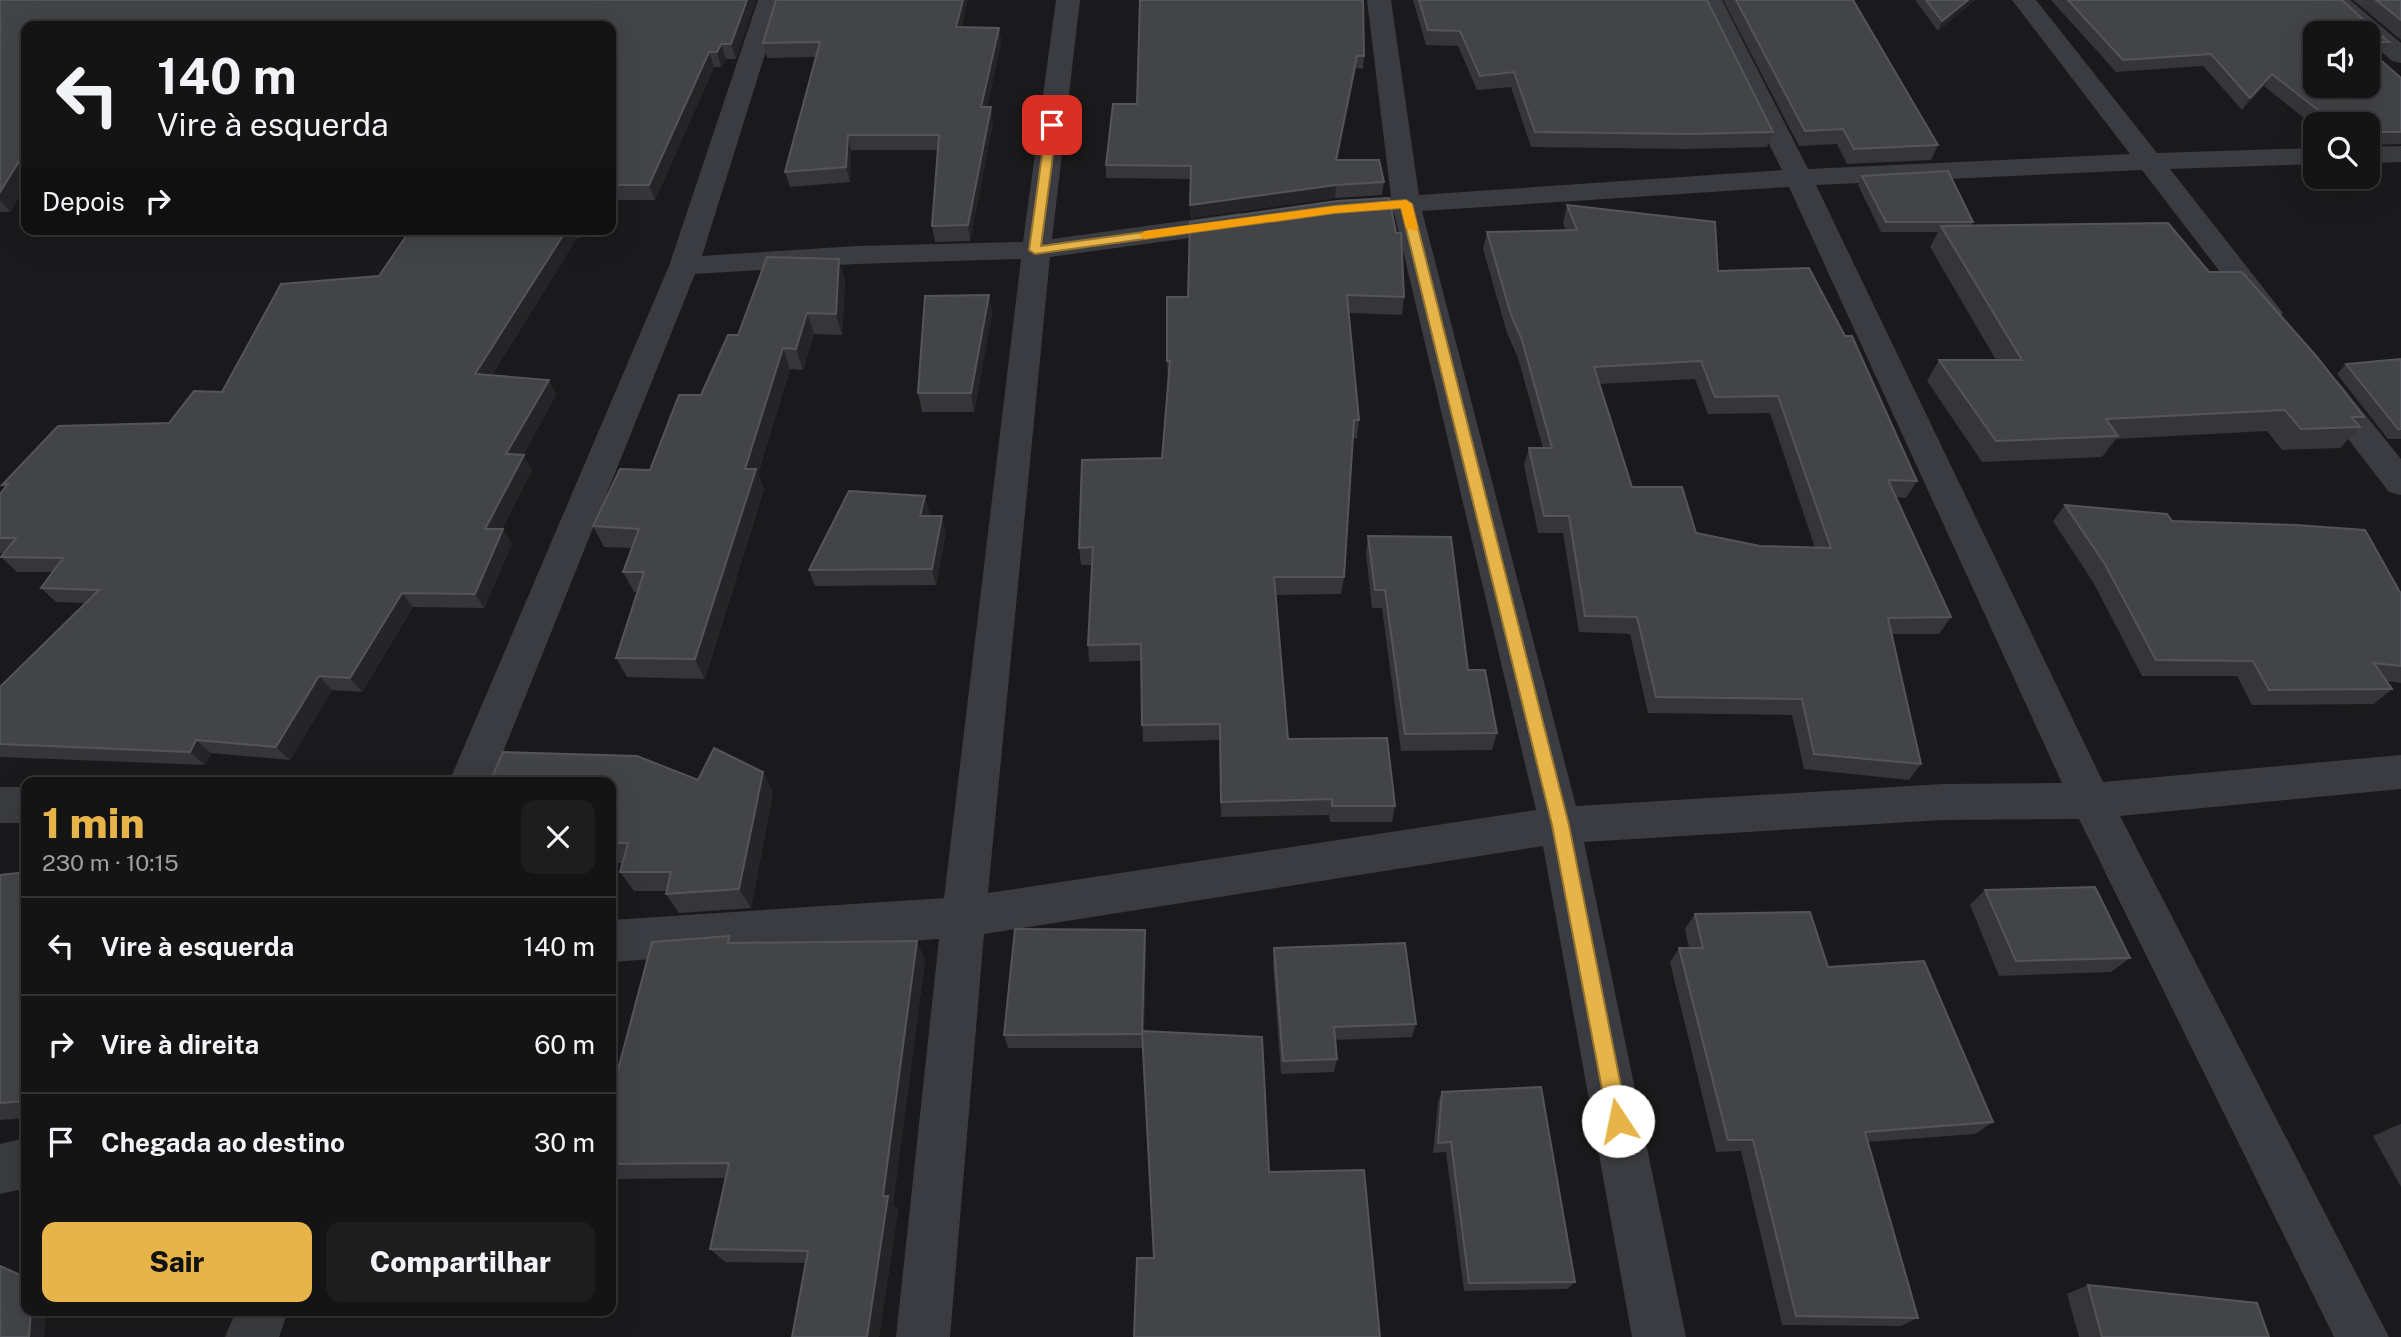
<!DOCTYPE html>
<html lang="pt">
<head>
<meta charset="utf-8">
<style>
	:root { --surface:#141415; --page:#1d1d1e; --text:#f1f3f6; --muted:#9d9ea0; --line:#333334; --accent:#e6b449 }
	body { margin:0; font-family:"Public Sans",sans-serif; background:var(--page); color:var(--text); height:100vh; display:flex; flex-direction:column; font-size:26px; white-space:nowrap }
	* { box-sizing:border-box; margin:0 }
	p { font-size:23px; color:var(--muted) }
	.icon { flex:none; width:38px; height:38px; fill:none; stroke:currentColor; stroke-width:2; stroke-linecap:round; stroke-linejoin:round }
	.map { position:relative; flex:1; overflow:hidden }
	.drawer { position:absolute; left:21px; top:777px; width:595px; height:539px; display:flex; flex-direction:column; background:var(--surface); border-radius:14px; box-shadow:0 7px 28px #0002,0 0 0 2px var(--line) }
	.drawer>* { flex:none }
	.hud { position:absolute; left:21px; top:21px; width:595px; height:214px; border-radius:14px; box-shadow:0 7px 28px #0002,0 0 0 2px var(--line); background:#141415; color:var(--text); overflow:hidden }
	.tools { position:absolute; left:2303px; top:21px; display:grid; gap:14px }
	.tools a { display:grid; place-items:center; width:77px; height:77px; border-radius:14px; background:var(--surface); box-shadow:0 7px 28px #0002,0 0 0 2px var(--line); font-size:35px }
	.pin { position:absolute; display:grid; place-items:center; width:60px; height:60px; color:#fff; margin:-30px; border-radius:14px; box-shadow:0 4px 10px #0006 }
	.me { position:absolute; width:77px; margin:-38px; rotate:349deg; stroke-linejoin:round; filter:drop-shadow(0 0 5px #0008) }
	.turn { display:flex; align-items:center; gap:24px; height:147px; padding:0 21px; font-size:32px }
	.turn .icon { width:91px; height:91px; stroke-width:2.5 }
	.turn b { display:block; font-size:49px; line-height:60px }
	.then { display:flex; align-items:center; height:66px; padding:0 21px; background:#0003; gap:14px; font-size:26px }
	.round { display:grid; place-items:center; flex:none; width:74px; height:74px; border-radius:14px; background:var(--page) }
	.headline { display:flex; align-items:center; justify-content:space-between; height:119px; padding:0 21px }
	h1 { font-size:42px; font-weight:800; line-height:52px; color:var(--accent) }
	.button { display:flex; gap:14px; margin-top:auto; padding:14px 21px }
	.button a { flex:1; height:80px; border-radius:14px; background:var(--accent); color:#111; font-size:28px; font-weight:800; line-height:80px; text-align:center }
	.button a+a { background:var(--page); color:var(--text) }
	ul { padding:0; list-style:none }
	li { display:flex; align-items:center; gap:21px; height:98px; padding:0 21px; border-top:2px solid var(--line) }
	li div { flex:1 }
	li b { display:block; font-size:26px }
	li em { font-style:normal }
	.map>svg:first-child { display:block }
</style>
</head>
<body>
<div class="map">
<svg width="2401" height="1337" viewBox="0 0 2401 1337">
	<rect width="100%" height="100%" fill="#1a1a1c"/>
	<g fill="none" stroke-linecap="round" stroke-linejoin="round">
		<g fill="#3b3c41" fill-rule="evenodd">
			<path d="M758,0h24l-80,256 154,-10 167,-4 33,-242h24l-28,239 188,-26 10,3 4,6 -4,6 -10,3 -190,26 -62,636 548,-83 -142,-597 -56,4 -10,-2 -4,-6 4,-6 63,-6 -24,-197h24l28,195 363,-25 -84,-170h24l86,169 322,-15 -118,-154h24l121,153 158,-5v16l-145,5 113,144 -4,7 -11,3 -11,-3 -115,-150 -326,15 287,597 298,-27v34l-281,27 269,521h-55l-255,-518 -136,1 -359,22 102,495h-54l-89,-491 -559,88 -34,403h-54l43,-398 -328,23v-42l333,-22 77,-639 -165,5 -161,10 -204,508h-42l220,-516zM1789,187l273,596 -119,1 -367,22 -154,-595z"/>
			<polygon points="2324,0 2350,0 2401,43 2401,63 2392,61 2368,40 2368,33 2360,33"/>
			<polygon points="2401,146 2401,162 2368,163 2368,147"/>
			<polygon points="2326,377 2337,380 2401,459 2401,495 2389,492 2315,396 2310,388 2315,380"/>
			<rect x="0" y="787" width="26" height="36"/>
			<polygon points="26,1138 26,1188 0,1194 0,1144"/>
			<polygon points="236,1311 288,1311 279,1337 225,1337"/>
		</g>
	</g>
	<g fill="#36363a" fill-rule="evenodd">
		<polygon points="0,0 756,0 736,59 726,59 721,67 714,67 655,200 611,200 611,26 26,26 26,185 10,212 0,212"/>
		<polygon points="1140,0 1364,56 1363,69 1356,68 1337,160 1384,182 1382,195 1335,198 1190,218 1191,179 1106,178 1106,165 1137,104"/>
		<polygon points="1413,0 1707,0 1773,132 1767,147 1686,149 1531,147 1511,87 1477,90 1458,46 1426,45"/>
		<polygon points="1723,0 1853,0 1938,145 1931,160 1847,164 1837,144 1799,146"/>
		<polygon points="1915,0 1975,0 1938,31"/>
		<path d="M2051,0h291l47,42 -9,12h-7l28,24v66l-33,1v-21h-53v3l-51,-41 -22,24 -39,-44 -87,6zM2315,33h53v53z"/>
		<polygon points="2353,0 2401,0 2401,40"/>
		<polygon points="962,27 999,28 1001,43 987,107 993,122 970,241 935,242 932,226 938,150 851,150 850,182 790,187 785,172 816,57 767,58 763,43"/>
		<polygon points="1862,176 1973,222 1971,225 2209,272 2364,417 2358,424 2360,427 2340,448 2282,450 2267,431 2116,439 2102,457 1982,462 1927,381 1939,360 1996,360 1930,247 1938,232 1881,232 1858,185"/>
		<path d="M1567,205l151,66 199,210 -11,17 -10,-1 55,120 -12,17h-47l29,130 -12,16 -105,-11 -12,-54 -144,-2 -18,-79 -51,-2 -16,-99h-25l-14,-68 5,-17h14l-25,-90 -11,-25 -24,-84 4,-17 79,-2 -3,-7zM1695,379l13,35 62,-1 45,135 -55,-2 -64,-13 -64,-46 -33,-103z"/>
		<polygon points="1190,222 1404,297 1402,315 1349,313 1359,420 1357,438 1353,438 1344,577 1341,594 1276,595 1288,739 1395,806 1392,822 1330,822 1329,815 1221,817 1219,740 1143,742 1141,661 1089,662 1088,645 1092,565 1081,565 1079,548 1162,458 1168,380 1167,361 1188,297"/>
		<polygon points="411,229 586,229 581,238 577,238 492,375 549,380 556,395 523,455 532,470 502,529 512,544 484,608 413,607 362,692 332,690 290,760 211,753 205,765 0,757 0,687 85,603 56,602 41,588 52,572 17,572 1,557 5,553 0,553 0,494 5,488 2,485 169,423 222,392 379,276"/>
		<polygon points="845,280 842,335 814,334 803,370 790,369 758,474 764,489 705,679 627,677 616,658 637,592 634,592 623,572 632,548 604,547 593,526 650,470 701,395"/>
		<polygon points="989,295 992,314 974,412 922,412 918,393"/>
		<polygon points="2401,359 2401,439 2388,439 2337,374 2346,364"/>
		<polygon points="925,496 929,512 928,516 946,531 936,585 815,586 809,570"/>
		<polygon points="2065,505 2172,521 2401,594 2401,683 2387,681 2392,689 2374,704 2252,705 2237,676 2142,676 2093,582 2053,521"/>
		<polygon points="1368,536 1468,670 1497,733 1492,750 1401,751 1382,608 1372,608 1366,554"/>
		<polygon points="763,772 773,793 751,908 679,913 666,894 666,891 634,891 620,872 623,863 611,863 611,782 698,780"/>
		<polygon points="26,872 26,1118 0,1120 0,875"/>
		<polygon points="1985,890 2130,958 2111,972 1999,976 1970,905"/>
		<polygon points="1695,914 1828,967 1993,1122 1975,1134 1868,1142 1918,1318 1901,1326 1782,1325 1741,1151 1716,1152 1670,962 1679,948 1689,948 1685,929"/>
		<polygon points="1145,930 1146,944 1144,1031 1269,1172 1154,1258 1143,1048 1008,1048 1004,1035"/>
		<polygon points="733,943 925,960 893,1204 898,1210 879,1337 792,1337 806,1263 725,1262 710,1249 726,1178 611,1179 611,1096"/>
		<polygon points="1274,948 1416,1024 1412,1037 1335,1040 1337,1059 1334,1072 1281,1074 1273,963"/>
		<polygon points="1442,1092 1575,1282 1567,1289 1464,1291 1446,1152 1433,1153 1438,1102"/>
		<polygon points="2400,1124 2401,1124 2401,1187 2373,1136"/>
		<polygon points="2088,1285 2269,1337 2079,1337 2067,1294"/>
	</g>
	<g fill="#252528">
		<polygon points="747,0 756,0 736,59 731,44"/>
		<polygon points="963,0 968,0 959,42 956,27"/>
		<polygon points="1968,0 1975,0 1938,31 1942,21"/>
		<polygon points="999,28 1001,43 984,122 981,107"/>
		<polygon points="721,44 726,59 721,67 717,52"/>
		<polygon points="709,52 714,67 655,200 649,185"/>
		<polygon points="1357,56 1356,68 1335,173 1336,160"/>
		<polygon points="2272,74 2264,86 2242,110 2250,98"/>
		<polygon points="991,107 993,122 970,241 968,225"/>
		<polygon points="848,135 851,150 850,182 846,167"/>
		<polygon points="26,150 26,185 10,212 0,200 0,192"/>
		<polygon points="1336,185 1335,198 1190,218 1190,205"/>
		<polygon points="567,229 573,229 577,238 483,389 475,374"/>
		<polygon points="577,229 586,229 581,238"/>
		<polygon points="839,259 845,280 842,335 836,314"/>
		<polygon points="989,295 992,314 974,412 971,393"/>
		<polygon points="807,313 814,334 803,370 796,349"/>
		<polygon points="783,348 790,369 758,474 764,489 705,679 695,659 745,469"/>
		<polygon points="549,380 556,395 515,469 506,454"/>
		<polygon points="524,455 532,470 494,544 485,529"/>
		<polygon points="925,496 929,512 924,531 920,516"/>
		<polygon points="942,516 946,531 936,585 932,569"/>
		<polygon points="503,529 512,544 484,608 475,594"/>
		<polygon points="402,593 413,607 362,692 350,678"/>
		<polygon points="319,676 332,690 290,760 276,747"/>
		<polygon points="196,740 211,753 205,765 190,752"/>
		<polygon points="763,772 773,793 751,908 739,889"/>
		<polygon points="1145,930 1146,944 1143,1048 1142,1034"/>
		<polygon points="917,941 925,960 893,1204 898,1210 879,1337 867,1337 883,1196"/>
		<polygon points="0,1265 26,1276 26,1283 0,1266"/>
		<polygon points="31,1311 47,1311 44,1337 29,1337"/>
	</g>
	<g fill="#434448" stroke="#54555a" stroke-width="2" fill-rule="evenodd">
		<polygon points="0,0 747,0 731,44 721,44 717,52 709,52 649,185 611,185 611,26 26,26 26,150 0,192"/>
		<polygon points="776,0 963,0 956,27 999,28 981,107 991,107 968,225 932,226 939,135 848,135 846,167 785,172 820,42 763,43"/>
		<polygon points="1140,0 1363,0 1364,56 1357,56 1336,160 1379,160 1384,182 1336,185 1190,205 1191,166 1106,165 1113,104 1137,104"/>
		<polygon points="1419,0 1707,0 1773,132 1690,134 1535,132 1514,72 1480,76 1460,31 1428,30"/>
		<polygon points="1736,0 1853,0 1938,145 1854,149 1843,129 1805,131"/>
		<polygon points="1926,0 1968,0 1942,21"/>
		<polygon points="2068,0 2342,0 2367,23 2374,24 2375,30 2389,42 2368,42 2368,33 2315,33 2315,86 2368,86 2368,49 2401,78 2401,132 2377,132 2375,135 2368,135 2368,124 2336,124 2272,74 2250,98 2211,54 2123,60"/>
		<polygon points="2376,0 2401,0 2401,20"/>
		<polygon points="1948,171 1973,222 1886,222 1862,176"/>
		<polygon points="1389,198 1396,233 1401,233 1404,297 1347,295 1359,420 1354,420 1344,577 1274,577 1288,739 1387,738 1395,806 1332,806 1332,799 1221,802 1220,724 1142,725 1141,644 1088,645 1093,547 1079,548 1082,460 1162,458 1170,361 1167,361 1167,297 1188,297 1190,222 1337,201"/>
		<path d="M1567,205l148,17 3,49 91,-3 36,68h7l65,145 -29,-1 63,137 -63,1 33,146 -107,-10 -12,-55 -146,-2 -19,-80 -52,-1 -16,-100h-25l-15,-68h23l-30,-108 -11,-25 -24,-83 90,-2zM1701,361l14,36 63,-1 53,152 -71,-2 -64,-13 -14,-46h-50l-38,-120z"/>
		<polygon points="2168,223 2209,272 2242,272 2317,357 2364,417 2352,417 2360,427 2301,429 2285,410 2106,419 2118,436 1996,441 1939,360 2022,360 1941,226"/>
		<polygon points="411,229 567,229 475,374 549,380 506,454 524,455 485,529 503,529 475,594 402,593 350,678 319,676 276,747 196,740 190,752 0,744 0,687 99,590 41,588 63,558 1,557 16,538 0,538 0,494 8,484 2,485 58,426 169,423 194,391 222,392 281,284 379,276"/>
		<polygon points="767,257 839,259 836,314 807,313 796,349 783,348 745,469 756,469 695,659 616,658 644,572 623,572 639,529 593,526 620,469 650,470 679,395 701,395 728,335 738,335"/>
		<polygon points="989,295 971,393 918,393 925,296"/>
		<polygon points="2401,359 2401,429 2398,429 2346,364"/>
		<polygon points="849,491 925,496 920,516 942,516 932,569 809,570"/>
		<polygon points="2065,505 2167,514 2172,521 2296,525 2365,530 2401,594 2401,666 2374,663 2392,689 2269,690 2253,661 2156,660 2106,566"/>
		<polygon points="1368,536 1451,537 1468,670 1485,670 1497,733 1405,734 1385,590 1375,590"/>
		<polygon points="714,748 763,772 739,889 666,894 671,872 620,872 628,843 611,843 611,782 490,782 503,752 637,756 698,780"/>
		<polygon points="26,872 26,1101 0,1103 0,875"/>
		<polygon points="2095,887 2130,958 2016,961 1985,890"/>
		<polygon points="1810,912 1828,967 1924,961 1993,1122 1865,1132 1918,1318 1796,1316 1753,1140 1728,1140 1679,948 1703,948 1695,914"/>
		<polygon points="1015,929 1145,930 1142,1034 1004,1035"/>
		<polygon points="729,936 728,943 917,941 883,1196 888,1196 867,1337 792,1337 808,1251 710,1249 729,1163 611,1164 611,1096 652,942"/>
		<polygon points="1405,943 1416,1024 1334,1027 1337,1059 1283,1061 1274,948"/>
		<polygon points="1142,1031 1262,1037 1269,1172 1364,1170 1380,1337 1134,1337 1137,1258 1154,1258"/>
		<polygon points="1541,1087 1575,1282 1469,1283 1451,1142 1438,1143 1442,1092"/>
		<polygon points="0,1266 25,1277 23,1282 26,1283 26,1311 31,1311 29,1337 0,1337"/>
		<polygon points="2088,1285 2257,1303 2269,1337 2102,1337"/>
	</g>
	<polygon fill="#e6b449" stroke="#96752f" stroke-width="2" points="1052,122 1057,125 1041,246 1335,206 1406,200 1412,204 1569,825 1628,1121 1625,1129 1618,1131 1611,1129 1608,1121 1552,825 1401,208 1335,213 1035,254 1029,250 1046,125"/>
	<polygon fill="#f59e0b" points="1406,200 1412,204 1418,228 1417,231 1406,228 1401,208 1335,213 1145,239 1139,235 1145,231 1335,206"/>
</svg>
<div class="tools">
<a><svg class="icon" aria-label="sound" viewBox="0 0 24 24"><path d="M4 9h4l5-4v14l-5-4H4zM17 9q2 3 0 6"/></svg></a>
<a><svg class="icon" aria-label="search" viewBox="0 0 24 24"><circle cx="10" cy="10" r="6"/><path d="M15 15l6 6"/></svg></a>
</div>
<div class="pin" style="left:1052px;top:125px;background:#d93025"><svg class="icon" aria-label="arrive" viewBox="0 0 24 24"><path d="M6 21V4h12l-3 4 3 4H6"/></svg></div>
<svg class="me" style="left:1618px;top:1121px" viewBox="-20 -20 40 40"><circle r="19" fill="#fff"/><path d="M0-13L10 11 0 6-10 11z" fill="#e6b449"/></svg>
<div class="hud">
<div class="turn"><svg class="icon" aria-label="left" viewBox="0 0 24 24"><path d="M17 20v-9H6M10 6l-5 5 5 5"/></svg><div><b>140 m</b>Vire à esquerda</div></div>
<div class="then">Depois<svg class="icon" aria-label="right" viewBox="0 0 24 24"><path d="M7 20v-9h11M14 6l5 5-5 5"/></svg></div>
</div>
<section class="drawer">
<div class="headline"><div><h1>1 min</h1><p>230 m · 10:15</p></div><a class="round"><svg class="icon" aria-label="close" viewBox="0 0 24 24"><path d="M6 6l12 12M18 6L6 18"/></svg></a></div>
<ul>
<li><svg class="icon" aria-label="left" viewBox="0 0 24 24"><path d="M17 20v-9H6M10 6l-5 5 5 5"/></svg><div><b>Vire à esquerda</b></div><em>140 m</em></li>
<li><svg class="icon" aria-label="right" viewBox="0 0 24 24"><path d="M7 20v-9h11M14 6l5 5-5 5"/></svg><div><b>Vire à direita</b></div><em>60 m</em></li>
<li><svg class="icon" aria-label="arrive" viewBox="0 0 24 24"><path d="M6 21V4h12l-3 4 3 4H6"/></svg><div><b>Chegada ao destino</b></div><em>30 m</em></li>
</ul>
<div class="button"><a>Sair</a><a>Compartilhar</a></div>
</section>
</div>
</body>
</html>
